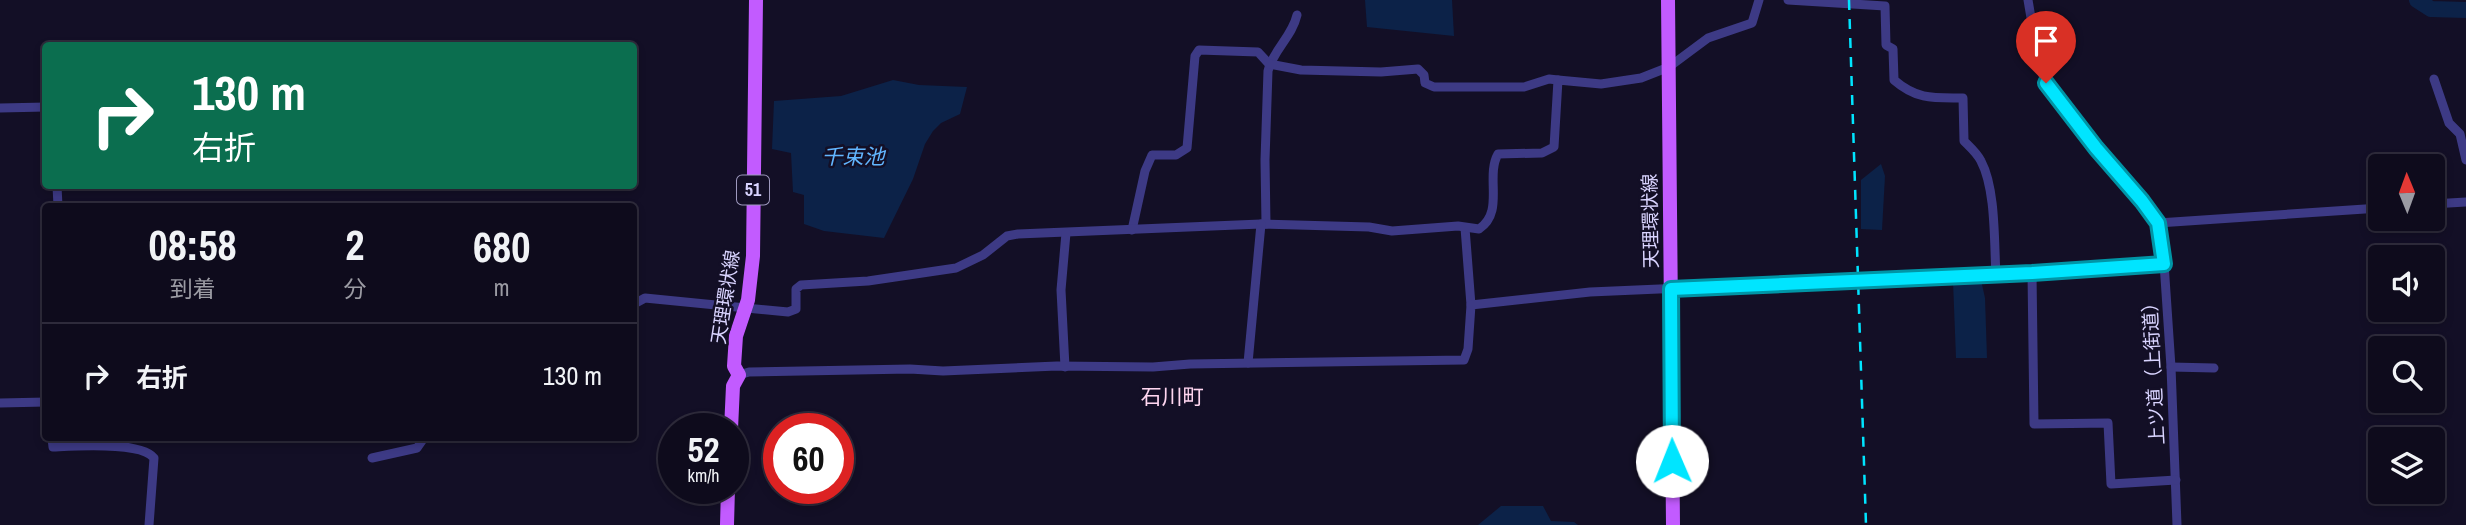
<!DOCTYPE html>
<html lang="ja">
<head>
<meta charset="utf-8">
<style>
	:root { --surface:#0e0b1c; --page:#171425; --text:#f1f3f6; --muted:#9b9ba3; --line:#2e2b3b }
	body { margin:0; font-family:"Archivo Narrow","Noto Sans JP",sans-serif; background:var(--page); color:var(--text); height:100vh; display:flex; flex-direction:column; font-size:26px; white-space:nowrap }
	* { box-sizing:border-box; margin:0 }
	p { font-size:23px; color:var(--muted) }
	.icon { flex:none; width:38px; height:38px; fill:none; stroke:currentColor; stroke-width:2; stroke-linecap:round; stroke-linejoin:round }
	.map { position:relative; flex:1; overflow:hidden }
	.panel { position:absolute; left:42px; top:203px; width:595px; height:238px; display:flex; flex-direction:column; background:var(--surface); border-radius:7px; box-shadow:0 4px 10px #0003,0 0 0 2px var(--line) }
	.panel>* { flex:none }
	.guide { position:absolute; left:42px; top:42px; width:595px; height:147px; border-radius:7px; box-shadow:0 4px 10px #0003,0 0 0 2px var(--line); background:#0b6e4f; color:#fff; overflow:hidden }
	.needle { width:46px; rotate:359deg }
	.controls { position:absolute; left:2368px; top:154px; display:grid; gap:14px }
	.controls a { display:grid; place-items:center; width:77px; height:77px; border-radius:7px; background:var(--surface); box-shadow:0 4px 10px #0003,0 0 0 2px var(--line); font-size:35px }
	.speed { position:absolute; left:658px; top:413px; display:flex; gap:14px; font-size:35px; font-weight:700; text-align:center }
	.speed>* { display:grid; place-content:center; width:91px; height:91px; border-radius:50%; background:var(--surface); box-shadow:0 4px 10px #0003,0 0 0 2px var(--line); line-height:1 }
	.speed small { font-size:18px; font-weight:400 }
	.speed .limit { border:10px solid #d22; background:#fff; color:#111 }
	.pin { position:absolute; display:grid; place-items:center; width:60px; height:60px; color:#fff; margin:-72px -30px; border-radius:50% 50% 50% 0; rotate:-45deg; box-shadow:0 0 7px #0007 }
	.pin .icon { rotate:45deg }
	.me { position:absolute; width:77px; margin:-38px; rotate:359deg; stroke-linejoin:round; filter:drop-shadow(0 0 5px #0008) }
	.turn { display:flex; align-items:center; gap:24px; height:147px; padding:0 35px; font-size:32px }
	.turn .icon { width:91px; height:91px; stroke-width:2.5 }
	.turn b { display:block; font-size:49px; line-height:60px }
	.eta { display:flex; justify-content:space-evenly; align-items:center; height:119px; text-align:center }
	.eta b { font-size:42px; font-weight:700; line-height:49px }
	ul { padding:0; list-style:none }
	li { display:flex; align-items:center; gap:21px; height:105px; padding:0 35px; border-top:2px solid var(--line) }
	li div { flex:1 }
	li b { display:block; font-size:26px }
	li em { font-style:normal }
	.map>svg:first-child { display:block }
</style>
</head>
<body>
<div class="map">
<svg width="2466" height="525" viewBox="0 0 2466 525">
	<rect width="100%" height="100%" fill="#130f26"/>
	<g fill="#0c2248">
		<polygon points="1365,0 1452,0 1454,36 1367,27"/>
		<polygon points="893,80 919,85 967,87 960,114 941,123 933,131 925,144 913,179 884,238 824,231 804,224 804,195 793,192 791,153 772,149 774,101 841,96"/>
		<polygon points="1881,164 1885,176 1882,230 1861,229 1861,180"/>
		<polygon points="1981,280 1985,298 1987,358 1956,358 1953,281"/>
		<polygon points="1501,506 1543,506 1551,521 1574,522 1578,525 1478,525"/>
	</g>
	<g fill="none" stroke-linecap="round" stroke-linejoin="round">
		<polyline stroke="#0c2248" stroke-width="16" points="2417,0 2431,9 2466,10"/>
		<g stroke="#3d3a85" stroke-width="9">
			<path d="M1788,0l97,6 1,39 7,4 1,31c23,20 40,18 69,18l1,43c6,6 13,12 17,20 15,28 13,82 15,114"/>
			<polyline points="2028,0 2039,65 2046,83 2096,148 2142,201 2158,223 2164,263 2171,367 2177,525"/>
			<polyline points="2434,79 2449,123 2460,134 2466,160"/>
			<polyline points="0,108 46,107"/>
			<polyline points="57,186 58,206"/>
			<polyline points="2432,204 2466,202"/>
			<polyline points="2158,223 2380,208"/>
			<path d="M1266,224l-1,-64 3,-89c5,-21 24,-34 29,-56"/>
			<polyline points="1465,228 1471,305"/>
			<polyline points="1132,230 1145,171 1152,155 1176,155 1187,148 1195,56 1199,50 1258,52 1269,64 1301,70 1381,72 1418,69 1424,75 1425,83 1434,87 1524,87 1549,79 1558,80"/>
			<polyline points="2032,273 2034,424 2108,423 2111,484 2176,480"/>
			<path d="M634,304l11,-6 143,14 8,-3v-20l5,-4 67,-4 88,-13 27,-13 24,-19 11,-2 243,-10 108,3 23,4 66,-5 21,3c26,-17 6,-52 19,-75l44,-1 12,-6 4,-67 43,4 40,-6 28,-11 39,-29 44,-15 7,-23"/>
			<polyline points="1248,363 1261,224"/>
			<polyline points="1065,367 1061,290 1066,233"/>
			<polyline points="2171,367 2214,368"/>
			<polyline points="739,375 749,372 910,369 943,371 1057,366 1153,367 1190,364 1464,360 1468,349 1471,305 1590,292 2032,273 2164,263"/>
			<polyline points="0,403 46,402"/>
			<path d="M52,438l1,9c22,-1 88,-6 101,11l-5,67"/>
			<polyline points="372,458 417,448 424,438"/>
		</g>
		<g stroke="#c25bff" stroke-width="14">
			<polyline points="1668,0 1673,525"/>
			<polyline points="731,429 733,386 739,375 734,366 736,336 748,300 753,256 756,0"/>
			<polyline points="727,525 728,488"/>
		</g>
		<polyline stroke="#00e5ff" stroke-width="2.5" stroke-dasharray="10 9" stroke-linecap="butt" points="1849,0 1866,525"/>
	</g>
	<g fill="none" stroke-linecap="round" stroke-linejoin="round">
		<defs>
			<polyline id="route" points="1672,461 1671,289 2032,273 2164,264 2158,223 2142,201 2096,148 2046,83"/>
		</defs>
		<use href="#route" stroke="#0095a6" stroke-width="18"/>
		<use href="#route" stroke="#00e5ff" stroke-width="12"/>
	</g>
	<g text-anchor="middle" stroke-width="5" stroke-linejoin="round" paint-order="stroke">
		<rect fill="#130f26" stroke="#9e99be" stroke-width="2" x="737" y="175.5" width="32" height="29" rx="5"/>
		<g font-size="18" font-weight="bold" fill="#d9d4ff">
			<text x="753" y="196">51</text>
		</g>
		<g font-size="19" fill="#d9d4ff" stroke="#130f26">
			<text transform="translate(1650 221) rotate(-91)" y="7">天理環状線</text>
			<text transform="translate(725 297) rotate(-81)" y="7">天理環状線</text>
			<text transform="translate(2153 369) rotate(-93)" y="7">上ツ道（上街道）</text>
		</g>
		<g font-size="21" font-style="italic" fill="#62b6ff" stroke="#130f26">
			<text x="853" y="164">千束池</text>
		</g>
		<g font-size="21" fill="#ffd6f0" stroke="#130f26">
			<text x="1172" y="404">石川町</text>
		</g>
	</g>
</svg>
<div class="controls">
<a><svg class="needle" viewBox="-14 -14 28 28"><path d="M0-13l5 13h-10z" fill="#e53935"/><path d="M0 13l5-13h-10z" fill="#9b9ba3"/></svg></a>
<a><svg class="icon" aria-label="sound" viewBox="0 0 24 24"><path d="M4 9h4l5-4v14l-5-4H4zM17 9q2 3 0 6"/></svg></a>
<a><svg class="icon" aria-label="search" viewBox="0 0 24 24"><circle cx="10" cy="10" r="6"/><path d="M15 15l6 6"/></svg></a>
<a><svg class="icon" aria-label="layers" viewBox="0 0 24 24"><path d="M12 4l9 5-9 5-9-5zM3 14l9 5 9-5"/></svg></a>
</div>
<div class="speed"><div>52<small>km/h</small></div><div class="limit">60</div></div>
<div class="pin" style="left:2046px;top:83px;background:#d93025"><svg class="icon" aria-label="arrive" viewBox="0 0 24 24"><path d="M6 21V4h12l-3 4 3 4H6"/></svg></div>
<svg class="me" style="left:1672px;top:461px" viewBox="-20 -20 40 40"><circle r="19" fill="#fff"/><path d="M0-13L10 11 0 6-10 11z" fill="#00e5ff"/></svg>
<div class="guide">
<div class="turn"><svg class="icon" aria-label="right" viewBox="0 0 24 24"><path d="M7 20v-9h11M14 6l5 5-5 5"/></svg><div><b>130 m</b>右折</div></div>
</div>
<section class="panel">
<div class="eta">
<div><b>08:58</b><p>到着</p></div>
<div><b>2</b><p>分</p></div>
<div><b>680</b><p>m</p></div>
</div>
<ul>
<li><svg class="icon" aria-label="right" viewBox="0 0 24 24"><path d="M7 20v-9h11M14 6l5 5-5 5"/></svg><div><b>右折</b></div><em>130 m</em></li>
</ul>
</section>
</div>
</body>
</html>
